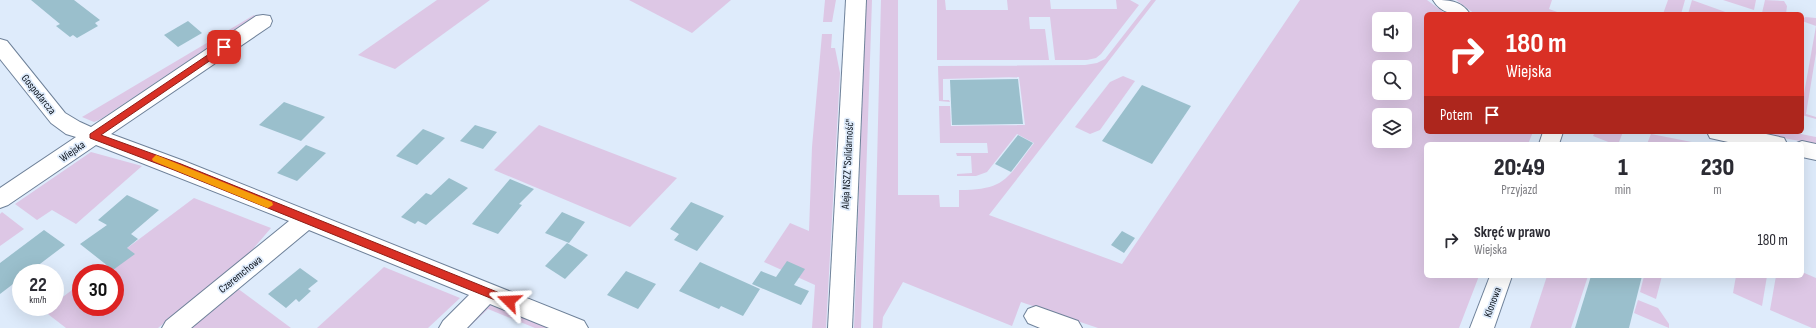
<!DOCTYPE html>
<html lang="pl">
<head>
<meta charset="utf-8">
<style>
	:root { --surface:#fff; --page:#f2f2f3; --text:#2b2b33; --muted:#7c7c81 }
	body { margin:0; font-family:"Sofia Sans Condensed",sans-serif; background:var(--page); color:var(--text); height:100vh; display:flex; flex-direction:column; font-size:15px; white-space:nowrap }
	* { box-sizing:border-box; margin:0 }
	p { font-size:13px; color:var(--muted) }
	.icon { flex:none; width:22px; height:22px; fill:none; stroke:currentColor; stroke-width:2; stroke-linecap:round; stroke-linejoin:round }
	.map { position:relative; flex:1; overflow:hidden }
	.panel { position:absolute; left:1424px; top:142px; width:380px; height:136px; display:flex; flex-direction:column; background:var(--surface); border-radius:6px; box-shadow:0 4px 16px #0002 }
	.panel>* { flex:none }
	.banner { position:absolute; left:1424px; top:12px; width:380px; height:122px; border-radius:6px; box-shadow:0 4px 16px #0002; background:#d93025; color:#fff; overflow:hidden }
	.fabs { position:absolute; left:1372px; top:12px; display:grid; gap:8px }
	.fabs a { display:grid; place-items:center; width:40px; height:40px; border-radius:6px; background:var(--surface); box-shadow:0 4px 16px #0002; font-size:20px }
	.speed { position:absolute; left:12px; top:264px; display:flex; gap:8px; font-size:20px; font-weight:700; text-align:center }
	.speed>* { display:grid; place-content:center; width:52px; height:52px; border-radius:50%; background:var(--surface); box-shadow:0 4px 16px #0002; line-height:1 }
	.speed small { font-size:10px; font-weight:400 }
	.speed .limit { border:6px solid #d22; background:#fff; color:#111 }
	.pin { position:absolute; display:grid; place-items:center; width:34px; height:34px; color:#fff; margin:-17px; border-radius:8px; box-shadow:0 2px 6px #0006 }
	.me { position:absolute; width:44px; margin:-22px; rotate:291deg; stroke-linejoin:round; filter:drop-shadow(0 0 3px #0008) }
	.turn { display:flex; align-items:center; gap:14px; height:84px; padding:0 16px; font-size:18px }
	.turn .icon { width:52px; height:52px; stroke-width:2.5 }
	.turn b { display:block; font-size:28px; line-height:34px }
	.then { display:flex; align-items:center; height:38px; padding:0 16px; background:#0003; gap:8px; font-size:15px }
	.eta { display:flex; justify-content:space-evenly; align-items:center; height:68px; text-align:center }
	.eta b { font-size:24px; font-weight:800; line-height:28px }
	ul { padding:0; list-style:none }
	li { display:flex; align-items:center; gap:12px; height:60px; padding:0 16px }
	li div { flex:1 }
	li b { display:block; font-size:15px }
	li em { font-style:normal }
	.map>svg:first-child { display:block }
</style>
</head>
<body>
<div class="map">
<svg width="1816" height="328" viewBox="0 0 1816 328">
	<rect width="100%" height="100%" fill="#deebfb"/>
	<g fill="#ddc7e5" fill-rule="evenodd">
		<polygon points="437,0 490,0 395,69 358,55"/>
		<polygon points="629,0 731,0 692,33"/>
		<polygon points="825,0 836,0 832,22 823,22"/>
		<polygon points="866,0 872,0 861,328 854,328"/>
		<path d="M881,0h17v195h41l1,12h19v-17c47,0 48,-12 75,-47l-17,-9 -30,38 -11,4h-19v-2l15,-1 -1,-17h-14l-1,-3h32l-1,-10h-47l-1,-37h11l1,20 74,-1 -6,-48 -76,2v21h6l1,2 -11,-1 -1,-35 147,-1 12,-2 8,-4 46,-59h5l-167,215 133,49 178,-264h127l19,14h-20v118h107l-5,12h-102v132h53l-20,52h-361l-77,-26 -9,24 -109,-44 -20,35 -1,11h-9zM1379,19h26v26h-26zM1379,67h26v26h-26zM1379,115h26v26h-26z"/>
		<polygon points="937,0 945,0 946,10 1008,10 1007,0 1050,0 1051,9 1117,9 1116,0 1130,0 1139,5 1101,54 1096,58 1087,60 1055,60 1050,17 1029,17 1030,29 1045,29 1049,60 937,60"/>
		<polygon points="1456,0 1552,0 1549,9 1560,13 1475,14"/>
		<polygon points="1668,0 1685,0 1681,14 1663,14"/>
		<polygon points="1692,0 1731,14 1688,14"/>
		<polygon points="1723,0 1756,0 1754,10"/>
		<polygon points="1765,0 1784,1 1787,6 1786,14 1762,13"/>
		<polygon points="254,15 255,16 101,119 94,122 82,117"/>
		<polygon points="1805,17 1816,18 1816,53 1806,114 1816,117 1816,119 1802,115 1802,105 1816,26 1802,21"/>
		<polygon points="822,34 832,34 831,48 835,48 840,73 826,328 812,328 815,285 764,262 790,223 809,231 812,147"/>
		<polygon points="1123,76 1135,81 1100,130 1090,134 1075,127 1110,82"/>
		<polygon points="539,125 677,178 630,227 494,170"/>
		<polygon points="1595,132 1623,132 1619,142 1611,143 1593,136"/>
		<polygon points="1752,132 1791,132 1816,137 1816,144"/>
		<polygon points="1651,134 1702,144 1647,144"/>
		<polygon points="91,152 142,166 76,224 52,210 37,220 15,204"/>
		<polygon points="194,198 271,228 247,256 158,328 66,328 44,311 49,307 55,307 55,303 81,283 81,307 115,307 115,273 94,273"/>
		<polygon points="2,212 24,229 0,246 0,214"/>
		<polygon points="384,267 460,298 428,328 317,328"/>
		<polygon points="1802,272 1816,278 1816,328 1812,328 1770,310 1776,276 1802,276"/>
		<polygon points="1547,276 1588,276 1571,328 1530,328"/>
		<polygon points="1644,276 1662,276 1656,299 1640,292"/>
		<polygon points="1736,276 1767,276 1762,306 1733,293"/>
		<polygon points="237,288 291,328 188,328"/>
		<polygon points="1638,300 1658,308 1669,324 1669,328 1634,313"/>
		<polygon points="494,302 557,328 535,328 488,309 468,328 461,328 486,304"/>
	</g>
	<g fill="#9abfcc">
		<polygon points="31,0 74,0 100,20 95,23 98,26 77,38 73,35 70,37 56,26 60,24"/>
		<polygon points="188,21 202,33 178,47 164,35"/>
		<polygon points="1018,79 1023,124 952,125 950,80"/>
		<polygon points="1142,85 1191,106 1152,164 1102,141"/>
		<polygon points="284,102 325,117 301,141 259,125"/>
		<polygon points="475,125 497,132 483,149 460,141"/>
		<polygon points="423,129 445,138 417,165 396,156"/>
		<polygon points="1018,135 1033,143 1011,172 995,164"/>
		<polygon points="306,145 326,153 297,181 277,173"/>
		<polygon points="449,178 468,188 426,225 418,221 415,224 401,217 426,193 431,195"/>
		<polygon points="510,179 534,189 519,204 522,205 498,234 472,224"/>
		<polygon points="127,195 159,210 131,234 138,239 127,248 135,254 113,270 80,244 107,225 98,220"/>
		<polygon points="691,202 724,216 697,251 674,240 679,234 670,229"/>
		<polygon points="562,212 585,222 569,243 545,233"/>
		<polygon points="44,230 65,245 28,273 21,273 21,278 0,294 0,263"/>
		<polygon points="1122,231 1135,238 1124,253 1111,245"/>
		<polygon points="567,243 588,255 565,279 545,266"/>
		<polygon points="787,261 805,269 794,285 809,291 801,305 752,284 761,271 776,277"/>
		<polygon points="700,262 760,289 743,316 721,306 719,309 679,291"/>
		<polygon points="300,268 318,281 308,289 311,291 299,302 296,299 286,308 268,294"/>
		<polygon points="626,271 656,284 638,309 607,295"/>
		<polygon points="1591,276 1642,276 1629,328 1575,328"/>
	</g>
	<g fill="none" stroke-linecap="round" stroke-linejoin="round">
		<defs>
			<g id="street">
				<path d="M1433,0c15,0 28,0 37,14 -15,0 -28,1 -37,-14z"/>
				<polygon points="263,15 270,16 272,21 270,26 111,134 184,161 584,321 588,328 549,328 490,304 467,328 439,328 443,321 469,295 309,230 191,328 162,328 166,321 289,221 96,145 8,205 0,208 0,188 76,137 66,134 51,123 0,59 0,39 7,41 65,113 80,122 91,127 256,16"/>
				<polygon points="1543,132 1563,132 1559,144 1539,144"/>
				<polygon points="1707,132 1757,132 1784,138 1787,144 1737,144 1710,138"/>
				<polygon points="1802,141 1816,144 1816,160 1802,157 1802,144 1794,144"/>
				<polygon points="1490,276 1512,276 1494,328 1470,328"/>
				<polygon points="1036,306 1078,321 1082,328 1040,328 1028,323 1024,316 1028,309"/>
			</g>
			<polygon id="secondary" points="846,0 866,0 852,328 828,328"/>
		</defs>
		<use href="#street" stroke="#6e8199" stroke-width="2"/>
		<use href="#secondary" stroke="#6e8199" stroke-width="2"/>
		<use href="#street" fill="#fff" fill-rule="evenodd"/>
		<use href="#secondary" fill="#fff" fill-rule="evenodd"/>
	</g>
	<polygon fill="#d93025" stroke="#8d1f18" points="224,44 227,45 227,49 101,135 181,164 512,298 514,301 512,304 505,304 174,170 90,138 90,134"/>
	<polygon fill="#f59e0b" points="156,155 272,202 273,205 268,208 265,207 153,161 152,159"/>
	<g text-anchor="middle" stroke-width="3.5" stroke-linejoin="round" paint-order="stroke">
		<g font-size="11" fill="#0b121b" stroke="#deebfb">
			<text transform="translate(39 94) rotate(51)" y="4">Gospodarcza</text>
			<text transform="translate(72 151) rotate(-34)" y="4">Wiejska</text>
			<text transform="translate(847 164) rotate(-87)" y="4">Aleja NSZZ "Solidarność"</text>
			<text transform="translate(240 274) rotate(-39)" y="4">Czeremchowa</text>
			<text transform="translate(1492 302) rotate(-70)" y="4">Klonowa</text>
		</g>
	</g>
</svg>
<div class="fabs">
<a><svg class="icon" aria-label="sound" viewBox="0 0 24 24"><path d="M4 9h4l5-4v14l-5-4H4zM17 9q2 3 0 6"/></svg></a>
<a><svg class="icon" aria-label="search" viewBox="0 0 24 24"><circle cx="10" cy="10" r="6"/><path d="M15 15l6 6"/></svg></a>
<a><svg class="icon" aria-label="layers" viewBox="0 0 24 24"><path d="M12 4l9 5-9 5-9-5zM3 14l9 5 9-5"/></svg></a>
</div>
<div class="speed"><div>22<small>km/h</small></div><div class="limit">30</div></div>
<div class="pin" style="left:224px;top:47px;background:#d93025"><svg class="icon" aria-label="arrive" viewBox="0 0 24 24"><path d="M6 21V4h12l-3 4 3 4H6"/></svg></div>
<svg class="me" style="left:509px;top:301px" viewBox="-20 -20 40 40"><path d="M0-17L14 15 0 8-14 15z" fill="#d93025" stroke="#fff" stroke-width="4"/></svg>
<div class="banner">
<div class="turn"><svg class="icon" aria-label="right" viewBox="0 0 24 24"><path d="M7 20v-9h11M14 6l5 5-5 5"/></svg><div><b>180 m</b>Wiejska</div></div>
<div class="then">Potem<svg class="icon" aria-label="arrive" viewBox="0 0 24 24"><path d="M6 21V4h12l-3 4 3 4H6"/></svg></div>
</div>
<section class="panel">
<div class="eta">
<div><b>20:49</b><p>Przyjazd</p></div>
<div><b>1</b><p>min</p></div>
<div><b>230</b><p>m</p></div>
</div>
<ul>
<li><svg class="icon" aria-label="right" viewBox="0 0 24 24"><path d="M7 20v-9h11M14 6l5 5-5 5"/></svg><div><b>Skręć w prawo</b><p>Wiejska</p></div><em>180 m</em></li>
</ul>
</section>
</div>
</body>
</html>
